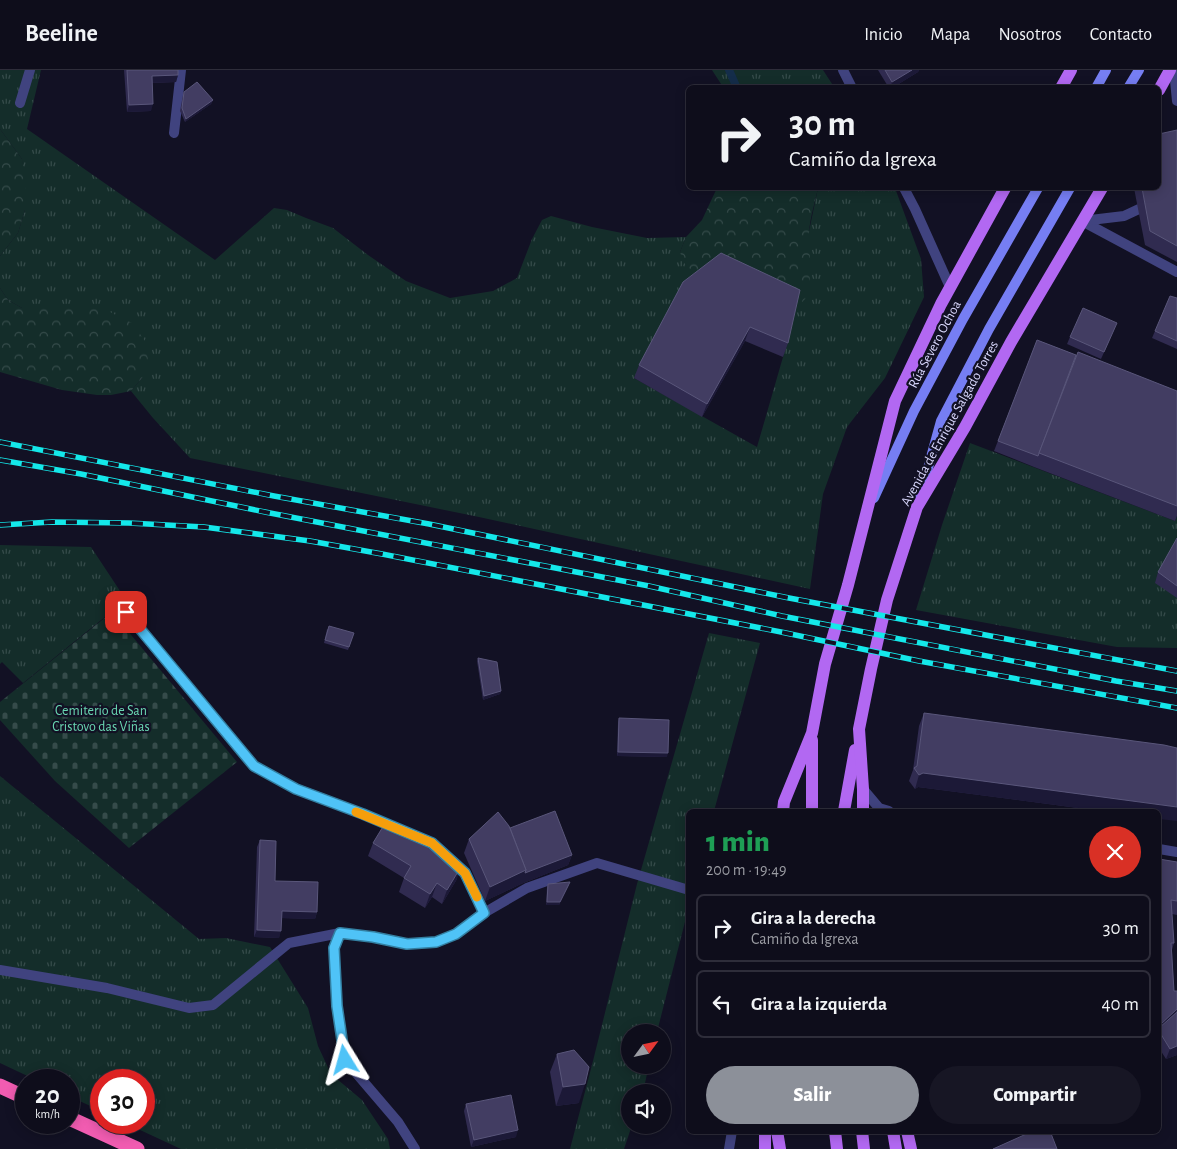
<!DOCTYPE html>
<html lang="es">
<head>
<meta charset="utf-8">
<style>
	:root { --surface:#0e0d1b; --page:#171624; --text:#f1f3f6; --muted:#9b9ca3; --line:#2e2d3a; --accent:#8c9099 }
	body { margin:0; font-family:"Alegreya Sans",sans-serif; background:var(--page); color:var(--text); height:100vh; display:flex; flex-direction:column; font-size:19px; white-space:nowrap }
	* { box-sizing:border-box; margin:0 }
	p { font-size:16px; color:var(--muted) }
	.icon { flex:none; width:28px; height:28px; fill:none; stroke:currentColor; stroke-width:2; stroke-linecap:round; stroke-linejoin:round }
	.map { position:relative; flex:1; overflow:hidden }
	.side { position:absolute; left:686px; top:739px; width:475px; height:325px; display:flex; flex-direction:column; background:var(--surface); border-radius:8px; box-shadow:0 2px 12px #0003,0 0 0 1px var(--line) }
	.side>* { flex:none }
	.top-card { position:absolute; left:686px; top:15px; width:475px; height:105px; border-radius:8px; box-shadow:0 2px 12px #0003,0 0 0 1px var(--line); background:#0e0d1b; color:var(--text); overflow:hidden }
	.needle { width:32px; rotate:57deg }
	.buttons { position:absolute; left:621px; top:954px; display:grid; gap:10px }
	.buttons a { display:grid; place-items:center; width:50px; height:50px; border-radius:50%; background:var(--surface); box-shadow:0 2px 12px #0003,0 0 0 1px var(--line); font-size:25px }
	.speed { position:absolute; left:15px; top:999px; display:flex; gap:10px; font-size:25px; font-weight:700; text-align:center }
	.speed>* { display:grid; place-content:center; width:65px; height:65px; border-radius:50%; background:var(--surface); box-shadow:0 2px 12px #0003,0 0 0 1px var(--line); line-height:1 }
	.speed small { font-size:12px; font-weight:400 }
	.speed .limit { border:8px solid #d22; background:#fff; color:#111 }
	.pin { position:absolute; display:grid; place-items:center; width:42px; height:42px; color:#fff; margin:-21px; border-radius:10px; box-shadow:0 2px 8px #0006 }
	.me { position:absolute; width:55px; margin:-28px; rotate:352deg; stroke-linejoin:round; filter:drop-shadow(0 0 4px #0008) }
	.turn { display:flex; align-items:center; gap:18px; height:105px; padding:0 20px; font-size:22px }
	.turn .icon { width:65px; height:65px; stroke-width:2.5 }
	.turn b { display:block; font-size:35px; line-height:42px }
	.round { display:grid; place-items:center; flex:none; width:52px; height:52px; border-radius:26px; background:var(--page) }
	.overview { display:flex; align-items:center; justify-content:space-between; height:85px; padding:0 20px }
	h1 { font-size:30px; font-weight:800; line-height:38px; color:#1e9e55 }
	.cta { display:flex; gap:10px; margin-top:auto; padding:10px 20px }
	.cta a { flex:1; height:58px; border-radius:30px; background:var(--accent); color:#fff; font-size:20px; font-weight:800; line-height:58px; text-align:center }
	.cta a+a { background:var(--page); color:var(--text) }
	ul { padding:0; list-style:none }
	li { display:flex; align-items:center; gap:15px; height:68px; margin:0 10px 8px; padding:0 10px; border:2px solid var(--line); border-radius:8px }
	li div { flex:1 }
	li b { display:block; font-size:19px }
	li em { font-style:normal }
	header { display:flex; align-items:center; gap:30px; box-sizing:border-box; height:70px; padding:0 25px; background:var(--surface); border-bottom:1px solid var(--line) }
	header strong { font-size:24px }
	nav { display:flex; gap:28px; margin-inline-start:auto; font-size:18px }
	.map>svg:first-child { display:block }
</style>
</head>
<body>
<header>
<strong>Beeline</strong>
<nav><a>Inicio</a><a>Mapa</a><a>Nosotros</a><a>Contacto</a></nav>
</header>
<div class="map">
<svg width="1177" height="1079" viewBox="0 0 1177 1079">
	<defs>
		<pattern id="grass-tufts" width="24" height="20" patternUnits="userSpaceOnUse" patternTransform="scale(1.25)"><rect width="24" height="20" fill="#142d2a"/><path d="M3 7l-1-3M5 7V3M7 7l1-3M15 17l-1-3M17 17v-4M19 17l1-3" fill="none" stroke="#354b4a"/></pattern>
		<pattern id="forest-crowns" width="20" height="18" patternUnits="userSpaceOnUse" patternTransform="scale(1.25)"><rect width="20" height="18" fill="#142d2a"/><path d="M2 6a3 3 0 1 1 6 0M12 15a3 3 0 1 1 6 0" fill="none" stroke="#354b4a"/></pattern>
		<pattern id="cemetery-stones" width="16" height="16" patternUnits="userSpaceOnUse" patternTransform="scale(1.25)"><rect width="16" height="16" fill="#142d2a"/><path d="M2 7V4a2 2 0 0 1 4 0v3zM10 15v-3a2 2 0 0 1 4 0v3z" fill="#354b4a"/></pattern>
	</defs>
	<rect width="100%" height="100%" fill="#121124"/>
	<g fill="url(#grass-tufts)">
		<polygon points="0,0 41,0 27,59 215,190 274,138 287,140 306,148 333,158 368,185 406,211 450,228 493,221 517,208 532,169 542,150 551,146 592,157 647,168 686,167 680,182 699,202 634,308 757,377 783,287 818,118 895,118 921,189 924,227 885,308 847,357 823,424 810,519 479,447 190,388 153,348 131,321 142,308 22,238 8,230 0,218 0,186 18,163 25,140 22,89 0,59"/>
		<polygon points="712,0 823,0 834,17 723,17"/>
		<polygon points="970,373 1175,451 1177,446 1177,578 1117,577 916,540 942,455"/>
		<polygon points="0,475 91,477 126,530 23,613 2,592 0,594"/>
		<polygon points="709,563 760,573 714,741 689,741 689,836 657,962 630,962 630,995 649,995 643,1022 630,1022 630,1055 632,1055 624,1079 570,1079 593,991 637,814"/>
		<polygon points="0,706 199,869 226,868 270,877 308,938 318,976 331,1004 362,1030 388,1069 390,1079 181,1079 125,1053 144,1052 144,1010 101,1010 101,1041 69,1026 69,1010 36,1010 0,993"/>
	</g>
	<g fill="url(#forest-crowns)">
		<polygon points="0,59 22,89 26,114 25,140 18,163 0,186"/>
		<path d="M717,118h101c-3,14 -8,30 -9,45 0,15 4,55 -4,66 -3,4 -6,5 -10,5l-95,-32c-15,-3 -16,-8 -20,-20l6,-15 16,-17z"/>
		<polygon points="0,218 8,230 22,238 78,236 108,241 132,253 145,271 148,290 142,308 131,321 111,325 97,325 62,320 0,302"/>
	</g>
	<polygon fill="url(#cemetery-stones)" points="112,542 237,692 129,778 55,711 0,650 0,632"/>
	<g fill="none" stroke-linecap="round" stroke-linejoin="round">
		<polyline stroke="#142d4a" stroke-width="8" points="729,0 737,18"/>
		<g stroke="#40437f" stroke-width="10">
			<polyline points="843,0 852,18"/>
			<polyline points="1174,0 1177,31"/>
			<polyline points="904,118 915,139 950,217"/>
			<polyline points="1082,151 1177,202"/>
			<polyline points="1082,151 1124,146 1139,139"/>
			<polyline points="729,1079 732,1061"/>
		</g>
		<g stroke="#40437f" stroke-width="10">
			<polyline points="20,33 30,0"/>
			<polyline points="174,63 181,0"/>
			<polyline points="126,543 254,696 297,719 363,744 432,773 465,803 484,843"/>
			<polyline points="863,719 879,738 889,741"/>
			<polyline points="1159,779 1177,782"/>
			<polyline points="340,863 334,877 337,936 345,990 398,1052 415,1079"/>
			<polyline points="0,900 107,918 189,938 213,935 289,873 340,863 373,867 407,874 436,872 456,864 484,843 527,818 597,793 689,820"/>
		</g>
		<g stroke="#767ef3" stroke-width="10">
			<polyline points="1096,18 1106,0"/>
			<polyline points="1128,18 1139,0"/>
			<polyline points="920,427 941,351 989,259 1070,118"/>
			<polyline points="874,428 914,341 963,249 1038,118"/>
		</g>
		<g stroke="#b268f2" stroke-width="12">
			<polyline points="1061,18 1071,0"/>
			<polyline points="1159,20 1170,0"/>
			<polyline points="783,741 784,732 812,663 825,594 848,515 895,331 941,234 1005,118"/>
			<polyline points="812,741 812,670"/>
			<polyline points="844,741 855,680"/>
			<polyline points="863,741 863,719 859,659 871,599 887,530 917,437 965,357 1011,272 1102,118"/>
			<polyline points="765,1061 765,1079"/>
			<polyline points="777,1061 780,1079"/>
			<polyline points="835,1061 837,1079"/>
			<polyline points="862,1061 864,1079"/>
			<polyline points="893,1061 896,1079"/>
			<polyline points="907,1061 911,1079"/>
		</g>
		<g stroke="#f15cb1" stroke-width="15">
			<polyline points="0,1016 26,1028"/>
			<polyline points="69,1048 137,1079"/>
		</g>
		<defs>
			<g id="rail">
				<polyline points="0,372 274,426 429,454 789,528 1177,601"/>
				<polyline points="0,390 81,404 270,443 649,516 782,546 1116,611 1177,621"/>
				<polyline points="0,455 52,452 129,453 204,457 310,471 382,484 781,562 919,591 1177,638"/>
			</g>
		</defs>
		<use href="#rail" stroke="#14e8ea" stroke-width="5.5"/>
		<use href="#rail" stroke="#121124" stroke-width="4" stroke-dasharray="11" stroke-linecap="butt"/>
	</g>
	<g fill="#302b50">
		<polygon points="124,0 178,0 178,5 176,12 152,13 151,41 127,42"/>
		<polygon points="878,0 919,0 918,2 892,18 889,18"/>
		<polygon points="184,22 213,30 211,34 185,52 180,41 183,25"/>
		<polygon points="1177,60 1177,192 1145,175 1134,118 1159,118"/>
		<polygon points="683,212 788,273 783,287 745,271 702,347 634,308 639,295"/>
		<polygon points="1177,228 1177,279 1152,268 1155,261"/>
		<polygon points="1114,260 1101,289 1067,274 1070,267"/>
		<polygon points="1037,270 1076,285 1177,321 1177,446 1175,451 1034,397 1034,396 1034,397 994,381"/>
		<polygon points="1177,468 1177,528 1155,513 1158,502"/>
		<polygon points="327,559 354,563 348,580 324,573"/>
		<polygon points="478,588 501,621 500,624 483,630 477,591"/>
		<polygon points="924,643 1159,741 1101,741 918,717 915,719 909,711 913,700 919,656"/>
		<polygon points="619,648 667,687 617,686 618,652"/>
		<polygon points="510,758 572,785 568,795 521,814 485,831 464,783 469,769"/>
		<polygon points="260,770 275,811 317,842 315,849 282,848 279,868 254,867 257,777"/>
		<polygon points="373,773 457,809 442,834 432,827 425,838 399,822 404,808 368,786"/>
		<polygon points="1159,789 1177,792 1177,845 1172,844 1174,873 1172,880 1174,921 1177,929 1177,985 1166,989 1159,978"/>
		<polygon points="548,814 569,815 559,835 546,835 547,817"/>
		<polygon points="557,984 579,1033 556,1036 550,1002"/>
		<polygon points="466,1034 516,1067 471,1077 464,1041"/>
	</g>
	<g fill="#1c1937">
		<polygon points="912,0 919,0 918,2 892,18 890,18 892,12"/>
		<polygon points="178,5 176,12 149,13 152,6"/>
		<polygon points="213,30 211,34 185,52 186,49"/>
		<polygon points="153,34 151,41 127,42 129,35"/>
		<polygon points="750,257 745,271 702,347 707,334"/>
		<polygon points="501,621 500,624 483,630 484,626"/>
		<polygon points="618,682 668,683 667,687 617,686"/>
		<polygon points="923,703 1177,737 1177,751 1159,749 1159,741 1101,741 918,717 915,719 919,705"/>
		<polygon points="572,785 568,795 521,814 485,831 490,817 526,800"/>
		<polygon points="462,795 457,809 442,834 447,820"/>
		<polygon points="570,812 559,835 546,835 547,832"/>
		<polygon points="437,813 432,827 425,838 430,824"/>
		<polygon points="282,841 317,842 315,849 279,848"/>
		<polygon points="257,860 281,861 279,868 254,867"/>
		<polygon points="1177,939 1173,952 1159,961 1159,956"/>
		<polygon points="1177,976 1177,985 1166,989 1170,979"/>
		<polygon points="585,1014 579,1033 556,1036 563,1017"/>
		<polygon points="518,1060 516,1067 471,1077 474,1070"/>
	</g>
	<g fill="#423d62" stroke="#59567a">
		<polygon points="127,0 178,0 178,5 152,6 153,34 129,35"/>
		<polygon points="885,0 912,0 892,12"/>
		<polygon points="197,12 213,30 186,49 182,38 184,22"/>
		<polygon points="1177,60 1177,176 1150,161 1142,118 1159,118 1159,64"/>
		<polygon points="721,183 800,220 788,273 750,257 707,334 639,295 683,212"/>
		<polygon points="1170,226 1177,228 1177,271 1155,261"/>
		<polygon points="1083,238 1117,253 1104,282 1070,267"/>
		<polygon points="1037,270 1076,285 1038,386 998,371"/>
		<polygon points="1078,282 1177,321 1177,436 1039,383"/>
		<polygon points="1177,468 1177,516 1158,502"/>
		<polygon points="329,556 354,563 349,577 325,570"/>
		<polygon points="478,588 497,592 501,621 484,626"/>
		<polygon points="924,643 1164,675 1177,678 1177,737 923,703 919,705 914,698 917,696"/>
		<polygon points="619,648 669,650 668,683 618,682"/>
		<polygon points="555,741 572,785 525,803 526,800 510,758"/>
		<polygon points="498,742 509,756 526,800 490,817 469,769"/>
		<polygon points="387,750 462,795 447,820 437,813 430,824 404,808 411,796 373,773"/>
		<polygon points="260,770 276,771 275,811 318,812 317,842 282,841 281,861 257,860"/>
		<polygon points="1159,789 1177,792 1177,831 1171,830 1174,873 1171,873 1174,921 1177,921 1177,939 1159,956"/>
		<polygon points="570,812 560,832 547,832 548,814"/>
		<polygon points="1177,942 1177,976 1170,979 1159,961 1159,958"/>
		<polygon points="574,980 589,997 585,1014 563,1017 557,984"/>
		<polygon points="511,1025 518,1060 474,1070 466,1034"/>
		<polygon points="1033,1061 1050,1061 1057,1079 993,1079"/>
	</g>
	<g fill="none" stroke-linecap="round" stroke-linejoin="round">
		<defs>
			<polyline id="route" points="126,542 254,696 296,719 363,744 432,773 465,803 484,843 456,864 436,872 407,874 373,867 340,863 334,878 337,936 345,990"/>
		</defs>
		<use href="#route" stroke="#337fa1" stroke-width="12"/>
		<use href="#route" stroke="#4fc3f7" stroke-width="9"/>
		<polyline stroke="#f59e0b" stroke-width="9" points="356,742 432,773 465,803 477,827"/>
	</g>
	<g text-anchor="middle" stroke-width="4.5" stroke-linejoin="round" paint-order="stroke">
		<g font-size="14" fill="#d8d7fc" stroke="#121124">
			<text transform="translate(934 274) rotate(-62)" y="5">Rúa Severo Ochoa</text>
			<text transform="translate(949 353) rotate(-61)" y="5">Avenida de Enrique Salgado Torres</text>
		</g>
		<g font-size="14" fill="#69d6b1" stroke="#121124">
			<text x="101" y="645">Cemiterio de San<tspan x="101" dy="16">Cristovo das Viñas</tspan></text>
		</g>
	</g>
</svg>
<div class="buttons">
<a><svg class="needle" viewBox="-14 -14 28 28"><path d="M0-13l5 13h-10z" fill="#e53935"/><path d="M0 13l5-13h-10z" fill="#9b9ca3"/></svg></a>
<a><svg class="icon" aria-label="sound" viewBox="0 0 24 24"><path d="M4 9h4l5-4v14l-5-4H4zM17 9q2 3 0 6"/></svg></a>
</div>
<div class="speed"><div>20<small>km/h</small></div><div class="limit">30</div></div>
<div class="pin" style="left:126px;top:542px;background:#d93025"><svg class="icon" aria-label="arrive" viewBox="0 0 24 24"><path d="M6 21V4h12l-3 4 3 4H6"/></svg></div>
<svg class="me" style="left:345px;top:990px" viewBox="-20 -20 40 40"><path d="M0-17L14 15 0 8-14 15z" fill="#4fc3f7" stroke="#fff" stroke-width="4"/></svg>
<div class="top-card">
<div class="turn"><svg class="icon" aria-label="right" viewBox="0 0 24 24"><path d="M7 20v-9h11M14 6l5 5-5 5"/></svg><div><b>30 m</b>Camiño da Igrexa</div></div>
</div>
<section class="side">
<div class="overview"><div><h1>1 min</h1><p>200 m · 19:49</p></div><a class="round" style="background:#d93025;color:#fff"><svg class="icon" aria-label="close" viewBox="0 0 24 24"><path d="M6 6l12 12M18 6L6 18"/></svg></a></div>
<ul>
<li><svg class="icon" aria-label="right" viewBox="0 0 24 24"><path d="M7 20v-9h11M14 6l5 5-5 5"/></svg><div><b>Gira a la derecha</b><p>Camiño da Igrexa</p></div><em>30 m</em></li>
<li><svg class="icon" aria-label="left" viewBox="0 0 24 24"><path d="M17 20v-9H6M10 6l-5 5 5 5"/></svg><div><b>Gira a la izquierda</b></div><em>40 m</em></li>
</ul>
<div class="cta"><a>Salir</a><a>Compartir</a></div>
</section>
</div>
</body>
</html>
